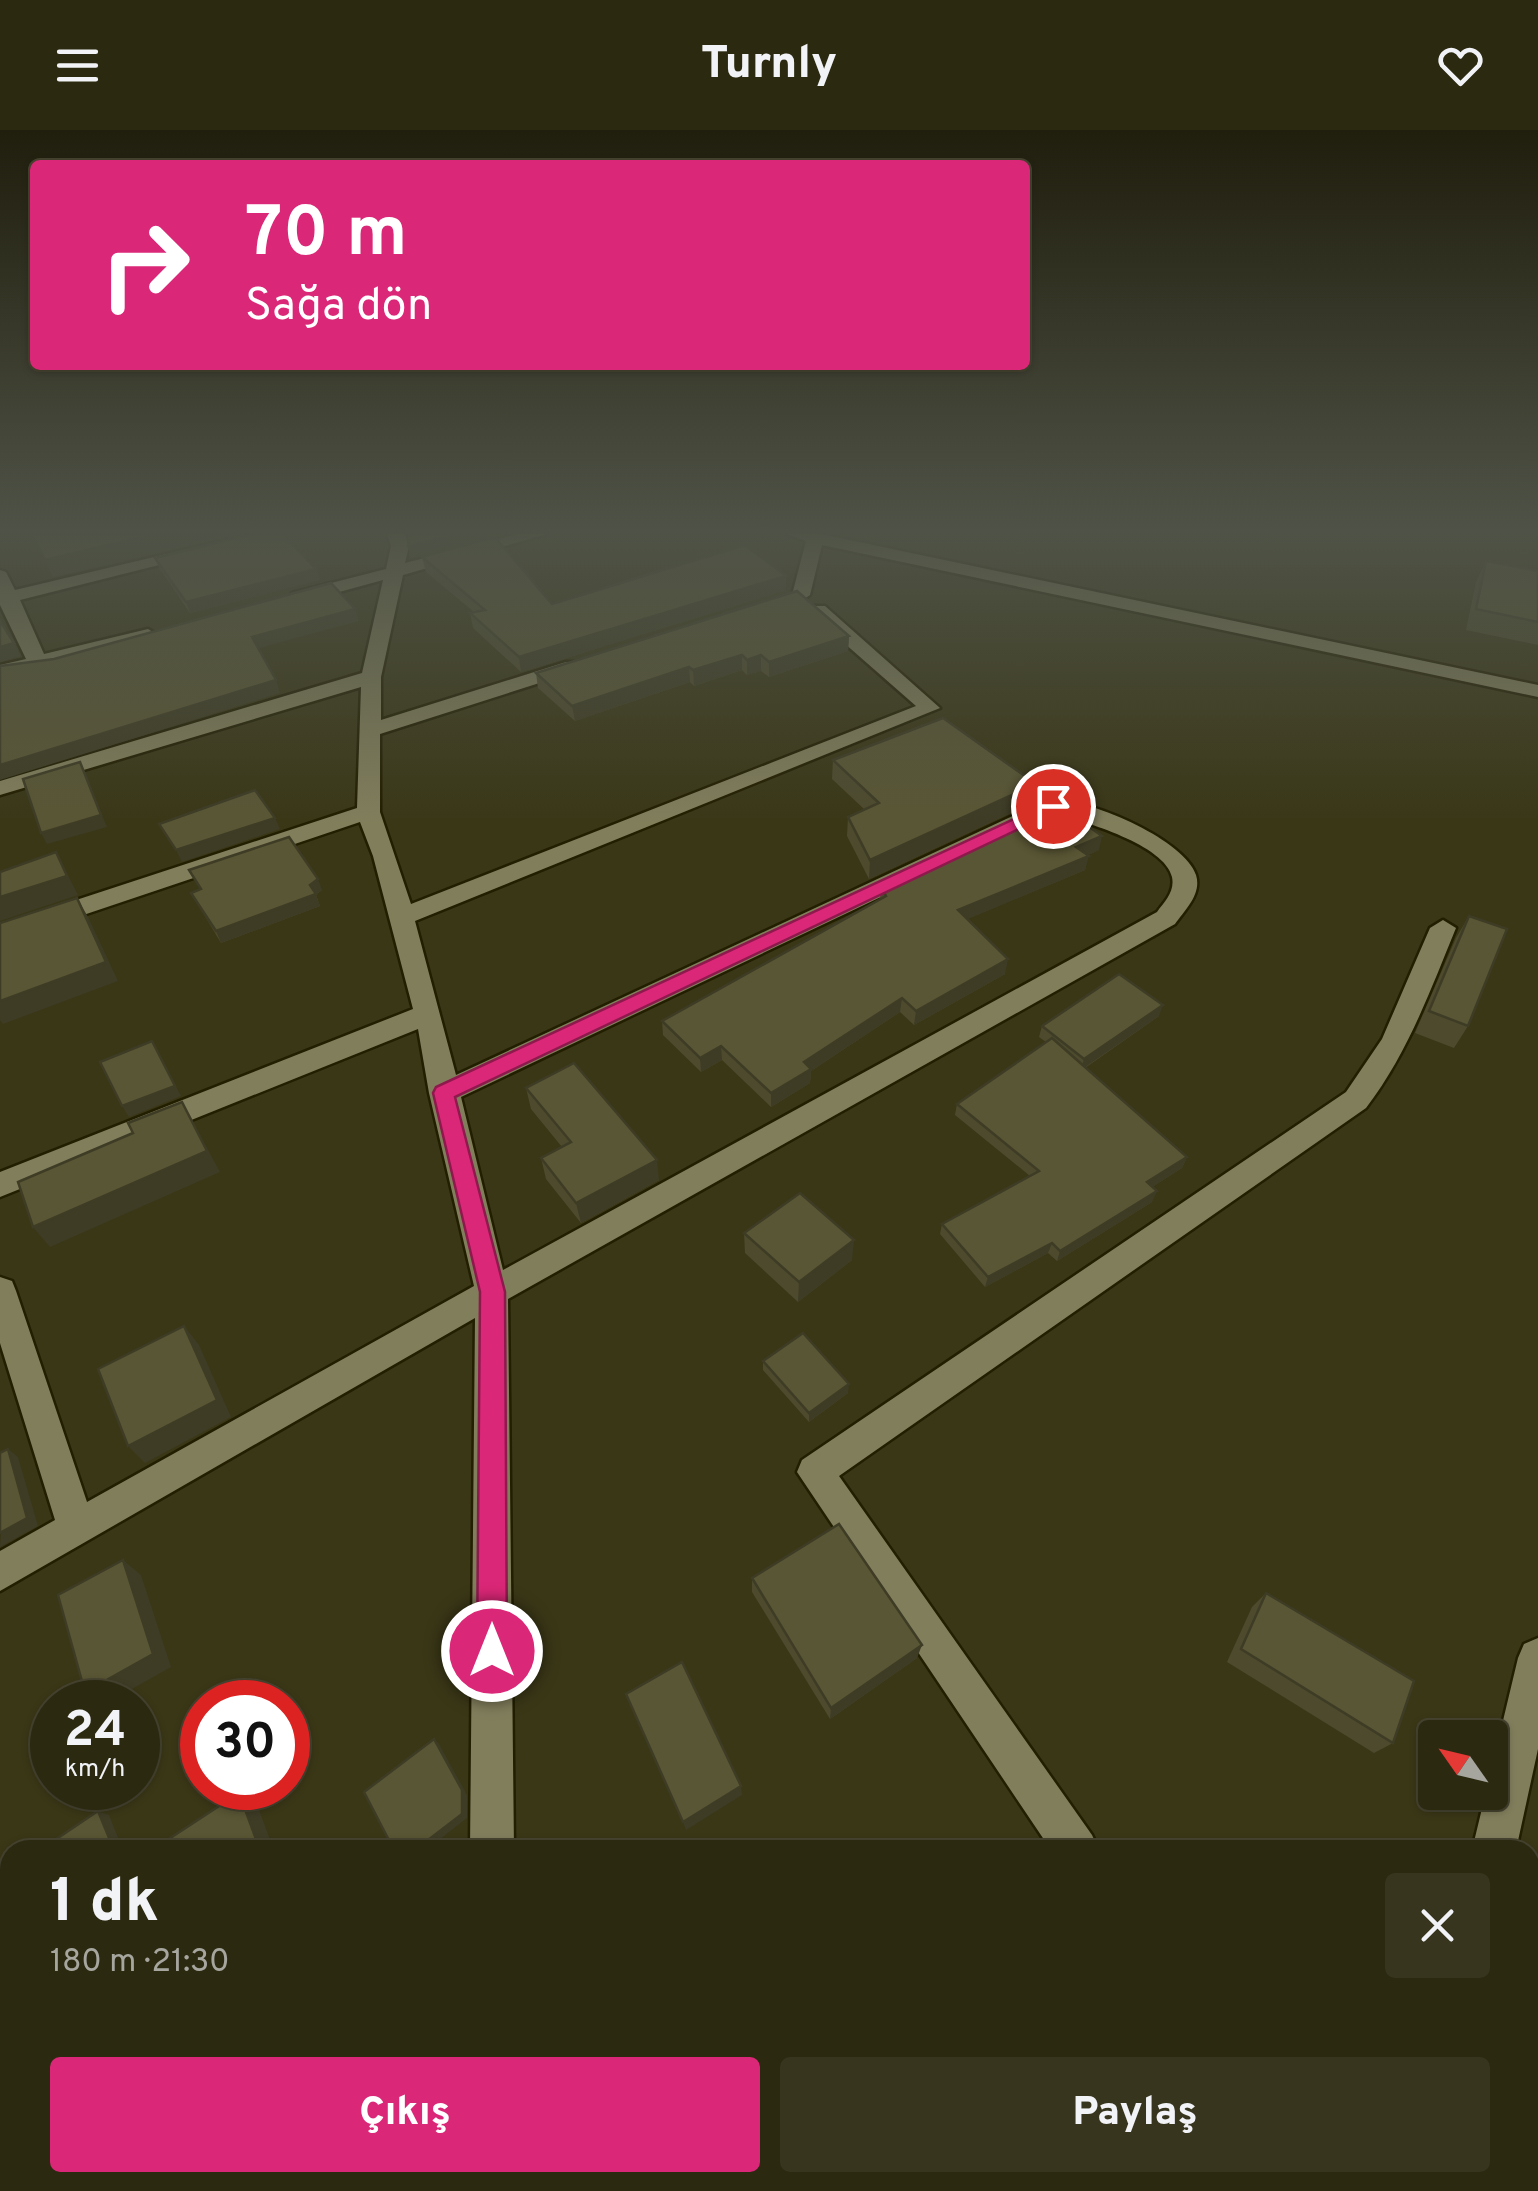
<!DOCTYPE html>
<html lang="tr">
<head>
<meta charset="utf-8">
<style>
	:root { --surface:#2c2911; --page:#38351f; --text:#f1f3f6; --muted:#a6a69f; --line:#484531; --accent:#db2777 }
	body { margin:0; font-family:Overpass,sans-serif; background:var(--page); color:var(--text); height:100vh; display:flex; flex-direction:column; font-size:38px; white-space:nowrap }
	* { box-sizing:border-box; margin:0 }
	p { font-size:32px; color:var(--muted) }
	.icon { flex:none; width:55px; height:55px; fill:none; stroke:currentColor; stroke-width:2; stroke-linecap:round; stroke-linejoin:round }
	.map { position:relative; flex:1; overflow:hidden }
	.sheet { position:absolute; left:0px; top:1710px; width:1540px; height:352px; display:flex; flex-direction:column; background:var(--surface); border-radius:30px 30px 0 0; box-shadow:0 2px 8px #0004,0 0 0 2px var(--line) }
	.sheet>* { flex:none }
	.guide { position:absolute; left:30px; top:30px; width:1000px; height:210px; border-radius:10px; box-shadow:0 2px 8px #0004,0 0 0 2px var(--line); background:#db2777; color:#fff; overflow:hidden }
	.needle { width:65px; rotate:304deg }
	.fabs { position:absolute; left:1418px; top:1590px; display:grid; gap:20px }
	.fabs a { display:grid; place-items:center; width:90px; height:90px; border-radius:10px; background:var(--surface); box-shadow:0 2px 8px #0004,0 0 0 2px var(--line); font-size:50px }
	.speed { position:absolute; left:30px; top:1550px; display:flex; gap:20px; font-size:50px; font-weight:700; text-align:center }
	.speed>* { display:grid; place-content:center; width:130px; height:130px; border-radius:50%; background:var(--surface); box-shadow:0 2px 8px #0004,0 0 0 2px var(--line); line-height:1 }
	.speed small { font-size:25px; font-weight:400 }
	.speed .limit { border:15px solid #d22; background:#fff; color:#111 }
	.pin { position:absolute; display:grid; place-items:center; width:85px; height:85px; color:#fff; margin:-42px; border:5px solid #fff; border-radius:50%; box-shadow:0 2px 10px #0007 }
	.me { position:absolute; width:110px; margin:-55px; rotate:0deg; stroke-linejoin:round; filter:drop-shadow(0 0 8px #0008) }
	.turn { display:flex; align-items:center; gap:35px; height:210px; padding:0 50px; font-size:45px }
	.turn .icon { width:130px; height:130px; stroke-width:2.5 }
	.turn b { display:block; font-size:70px; line-height:85px }
	.round { display:grid; place-items:center; flex:none; width:105px; height:105px; border-radius:10px; background:var(--page) }
	.summary { display:flex; align-items:center; justify-content:space-between; height:170px; padding:0 50px }
	h1 { font-size:60px; font-weight:800; line-height:75px }
	.button { display:flex; gap:20px; margin-top:auto; padding:20px 50px }
	.button a { flex:1; height:115px; border-radius:10px; background:var(--accent); color:#fff; font-size:40px; font-weight:800; line-height:115px; text-align:center }
	.button a+a { background:var(--page); color:var(--text) }
	header { display:flex; justify-content:space-between; align-items:center; height:130px; padding:0 50px; background:var(--surface); font-size:45px; font-weight:800 }
	.map>svg:first-child { display:block }
</style>
</head>
<body>
<header><svg class="icon" aria-label="menu" viewBox="0 0 24 24"><path d="M4 6h16M4 12h16M4 18h16"/></svg>Turnly<svg class="icon" aria-label="heart" viewBox="0 0 24 24"><path d="M12 20l-8-8c-3-5 5-10 8-4 3-6 11-1 8 4z"/></svg></header>
<div class="map">
<svg width="1538" height="2061" viewBox="0 0 1538 2061">
	<rect width="100%" height="100%" fill="#3a3717"/>
	<g fill="none" stroke-linecap="round" stroke-linejoin="round">
		<defs>
			<g id="minor">
				<polygon points="251,404 282,404 20,470 44,524 148,499 158,505 155,509 0,547 0,535 26,529 0,475 0,440 6,442 15,460"/>
				<path d="M387,404h18l4,12 -4,17 113,-29h29l-144,41 -22,102v43l185,-58h14l3,4 -3,4 -200,64v78l31,92 505,-198 -105,-92v-8h14l115,102 -525,213 41,154 589,-274c34,-8 140,38 151,74 6,19 -11,35 -21,49l-667,375 6,551h-44l5,-532 -475,273v-40l55,-31 -55,-177v-66l12,4 4,10 71,211 387,-216 -45,-193 -11,-64 -418,168v-25l413,-163 -40,-153 -13,-34 -360,121v-18l357,-117 4,-121 -361,108v-14l362,-108 21,-93 -84,23 -9,-6 2,-4 94,-24 5,-23zM1055,684c29,7 110,31 117,63 3,15 -7,24 -15,35l-654,358 -42,-173z"/>
				<polygon points="787,404 821,404 1538,555 1538,567 822,415 810,465 801,471 792,465 806,411"/>
				<path d="M1443,790l13,8c-26,63 -48,125 -90,180l-527,368 253,359 7,15h-48l-254,-378 5,-12 544,-368 36,-53 48,-111z"/>
				<polygon points="1538,1508 1538,1619 1516,1720 1472,1720 1486,1662 1490,1662 1490,1645 1518,1528 1524,1514"/>
				<polygon points="10,2012 10,2052 29,2052 19,2061 0,2061 0,2016"/>
				<rect x="467" y="2052" width="50" height="9"/>
				<polygon points="1283,2052 1336,2052 1339,2061 1287,2061"/>
				<polygon points="1393,2052 1443,2052 1441,2061 1391,2061"/>
			</g>
		</defs>
		<use href="#minor" stroke="#221e00" stroke-width="5"/>
		<use href="#minor" fill="#817e5c" fill-rule="evenodd"/>
	</g>
	<g fill="#4d4a2e">
		<polygon points="422,427 552,474 786,446 786,460 521,542 473,498 470,483 474,482 426,442"/>
		<polygon points="155,428 316,439 320,450 190,483 160,439"/>
		<polygon points="1486,431 1538,441 1538,515 1466,500 1476,452"/>
		<polygon points="849,506 848,521 769,547 761,541 747,545 742,540 694,556 690,552 575,591 538,558 536,543"/>
		<polygon points="833,630 1036,654 1032,673 869,749 847,706 848,687 864,679 832,649"/>
		<polygon points="1099,720 1088,725 1085,740 967,789 1005,844 914,895 900,882 811,941 810,953 771,977 722,930 701,942 663,905 662,891 880,769 881,757"/>
		<polygon points="189,740 322,760 316,765 320,776 221,813 191,763 200,759"/>
		<polygon points="1469,786 1468,896 1454,918 1415,903 1456,808"/>
		<polygon points="1159,886 1085,938 1187,1027 1182,1038 1152,1057 1152,1072 1057,1131 1048,1123 985,1157 940,1104 942,1094 1030,1046 955,985 957,974 1046,912 1039,907 1042,896"/>
		<polygon points="526,958 659,1050 581,1093 546,1049 541,1028 562,1017 531,979"/>
		<polygon points="744,1103 852,1130 798,1172 745,1123"/>
		<polygon points="763,1231 848,1263 809,1292 763,1240"/>
		<polygon points="752,1448 917,1528 830,1589 752,1462"/>
		<polygon points="1266,1463 1393,1613 1374,1623 1227,1532 1252,1477"/>
		<polygon points="1015,2052 1040,2052 1031,2061 1019,2059"/>
		<polygon points="1178,2052 1206,2052 1218,2061 1176,2061"/>
	</g>
	<g fill="#3e3c25">
		<polygon points="155,404 235,404 53,447 45,430"/>
		<polygon points="458,404 485,404 486,408 410,427 408,416"/>
		<polygon points="316,439 320,450 190,483 186,472"/>
		<polygon points="786,446 786,460 521,542 519,527"/>
		<polygon points="355,479 359,491 256,519 252,507"/>
		<polygon points="849,506 848,521 769,547 769,532"/>
		<polygon points="14,513 21,526 0,532 0,517"/>
		<polygon points="742,525 742,540 694,556 693,540"/>
		<polygon points="761,525 761,541 747,545 747,530"/>
		<polygon points="689,537 690,552 575,591 572,576"/>
		<polygon points="276,550 280,563 0,650 0,635"/>
		<polygon points="80,632 107,697 47,714 41,703"/>
		<polygon points="1036,654 1032,673 869,749 870,730"/>
		<polygon points="275,688 280,699 182,732 176,720"/>
		<polygon points="1102,706 1099,720 1073,732 1076,717"/>
		<polygon points="56,722 78,765 0,791 0,767"/>
		<polygon points="1089,726 1085,740 956,794 958,780"/>
		<polygon points="318,749 322,760 316,765 320,776 221,813 216,801 310,755"/>
		<polygon points="77,768 88,787 118,851 3,894 0,890 0,871"/>
		<polygon points="1008,829 1005,844 914,895 916,881"/>
		<polygon points="902,868 900,882 811,941 810,953 771,977 771,963 804,932"/>
		<polygon points="1163,875 1159,886 1081,940 1084,929"/>
		<polygon points="152,911 181,966 129,987 122,976"/>
		<polygon points="721,916 722,930 701,942 700,928"/>
		<polygon points="182,972 220,1042 50,1117 33,1097"/>
		<polygon points="1187,1027 1182,1038 1143,1063 1147,1052"/>
		<polygon points="657,1030 659,1050 581,1093 576,1073"/>
		<polygon points="1157,1061 1152,1072 1057,1131 1060,1121"/>
		<polygon points="854,1110 852,1130 798,1172 799,1152"/>
		<polygon points="1052,1113 1048,1123 985,1157 988,1147"/>
		<polygon points="184,1196 199,1215 231,1287 145,1333 128,1316"/>
		<polygon points="849,1254 848,1263 809,1292 809,1283"/>
		<polygon points="8,1319 18,1327 38,1396 0,1417"/>
		<polygon points="123,1430 141,1445 171,1537 109,1572 103,1572 85,1562"/>
		<polygon points="922,1515 917,1528 830,1589 831,1578"/>
		<polygon points="434,1609 439,1614 467,1665 467,1688 426,1720 415,1720"/>
		<polygon points="741,1656 742,1665 686,1700 683,1692"/>
		<polygon points="239,1663 256,1672 274,1720 260,1720"/>
		<polygon points="98,1681 109,1685 123,1720 114,1720"/>
		<polygon points="0,1730 10,1733 10,1801 0,1808"/>
		<polygon points="386,2052 409,2052 412,2061 390,2061"/>
	</g>
	<g fill="#595635" stroke="#3e3c25" stroke-width="2.5">
		<polygon points="32,404 155,404 45,430"/>
		<polygon points="253,404 282,404 316,439 186,472 155,428"/>
		<polygon points="410,404 458,404 408,416"/>
		<polygon points="495,407 552,474 745,415 786,446 519,527 470,483 485,480 422,427"/>
		<polygon points="1486,431 1538,441 1538,492 1476,479"/>
		<polygon points="331,453 355,479 252,507 276,550 0,635 0,536 54,529"/>
		<polygon points="797,461 849,506 769,532 761,525 747,530 742,525 693,540 689,537 572,576 536,543"/>
		<polygon points="0,491 14,513 0,517"/>
		<polygon points="943,588 1036,654 870,730 848,687 879,673 833,630"/>
		<polygon points="80,632 101,685 41,703 23,649"/>
		<polygon points="255,660 275,688 176,720 159,694"/>
		<polygon points="1057,674 1102,706 1076,717 1089,726 958,780 1008,829 916,881 902,868 804,932 811,939 771,963 721,916 700,928 662,891 886,766 881,757"/>
		<polygon points="289,707 318,749 310,755 316,764 216,801 191,763 201,759 189,740"/>
		<polygon points="56,722 67,746 0,767 0,742"/>
		<polygon points="77,768 106,832 0,871 0,793"/>
		<polygon points="1469,786 1507,799 1468,896 1429,881"/>
		<polygon points="1119,844 1163,875 1084,929 1042,896"/>
		<polygon points="1052,908 1187,1027 1147,1052 1157,1061 1060,1121 1052,1113 988,1147 942,1094 1039,1041 957,974"/>
		<polygon points="152,911 175,956 122,976 100,932"/>
		<polygon points="574,933 657,1030 576,1073 541,1028 571,1012 526,958"/>
		<polygon points="182,972 207,1021 33,1097 18,1052 133,1003 128,993"/>
		<polygon points="800,1063 854,1110 799,1152 744,1103"/>
		<polygon points="184,1196 217,1270 128,1316 98,1239"/>
		<polygon points="803,1203 849,1254 809,1283 763,1231"/>
		<polygon points="8,1319 27,1388 0,1403 0,1323"/>
		<polygon points="839,1394 922,1515 831,1578 752,1448"/>
		<polygon points="123,1430 153,1524 85,1562 58,1465"/>
		<polygon points="1266,1463 1414,1551 1393,1613 1241,1519"/>
		<polygon points="682,1532 741,1656 683,1692 626,1564"/>
		<polygon points="434,1609 462,1660 462,1684 415,1720 394,1720 364,1662"/>
		<polygon points="239,1663 260,1720 152,1720"/>
		<polygon points="98,1681 114,1720 47,1720 46,1716"/>
		<polygon points="0,1763 6,1781 0,1785"/>
		<polygon points="127,2052 386,2052 390,2061 116,2061"/>
		<polygon points="633,2052 756,2052 756,2061 616,2061 616,2054"/>
		<polygon points="1022,2052 1040,2052 1031,2061 1027,2061"/>
		<polygon points="1196,2052 1206,2052 1218,2061 1193,2061"/>
	</g>
	<linearGradient id="sky" x2="0" y2="1"><stop stop-color="#201e0d"/><stop offset="0.58" stop-color="#4f5347"/><stop offset="1" stop-color="#4f5347" stop-opacity="0"/></linearGradient>
	<rect width="1538" height="692" fill="url(#sky)"/>
	<polygon fill="#db2777" stroke="#8e194d" stroke-width="2.5" points="1053,671 1062,676 1059,680 455,967 505,1162 507,1521 502,1531 492,1536 481,1531 477,1521 480,1162 433,963 436,957"/>
</svg>
<div class="fabs">
<a><svg class="needle" viewBox="-14 -14 28 28"><path d="M0-13l5 13h-10z" fill="#e53935"/><path d="M0 13l5-13h-10z" fill="#a6a69f"/></svg></a>
</div>
<div class="speed"><div>24<small>km/h</small></div><div class="limit">30</div></div>
<div class="pin" style="left:1053px;top:676px;background:#d93025"><svg class="icon" aria-label="arrive" viewBox="0 0 24 24"><path d="M6 21V4h12l-3 4 3 4H6"/></svg></div>
<svg class="me" style="left:492px;top:1521px" viewBox="-20 -20 40 40"><circle r="17" fill="#db2777" stroke="#fff" stroke-width="3"/><path d="M0-11L8 9 0 5-8 9z" fill="#fff"/></svg>
<div class="guide">
<div class="turn"><svg class="icon" aria-label="right" viewBox="0 0 24 24"><path d="M7 20v-9h11M14 6l5 5-5 5"/></svg><div><b>70 m</b>Sağa dön</div></div>
</div>
<section class="sheet">
<div class="summary"><div><h1>1 dk</h1><p>180 m · 21:30</p></div><a class="round"><svg class="icon" aria-label="close" viewBox="0 0 24 24"><path d="M6 6l12 12M18 6L6 18"/></svg></a></div>
<div class="button"><a>Çıkış</a><a>Paylaş</a></div>
</section>
</div>
</body>
</html>
